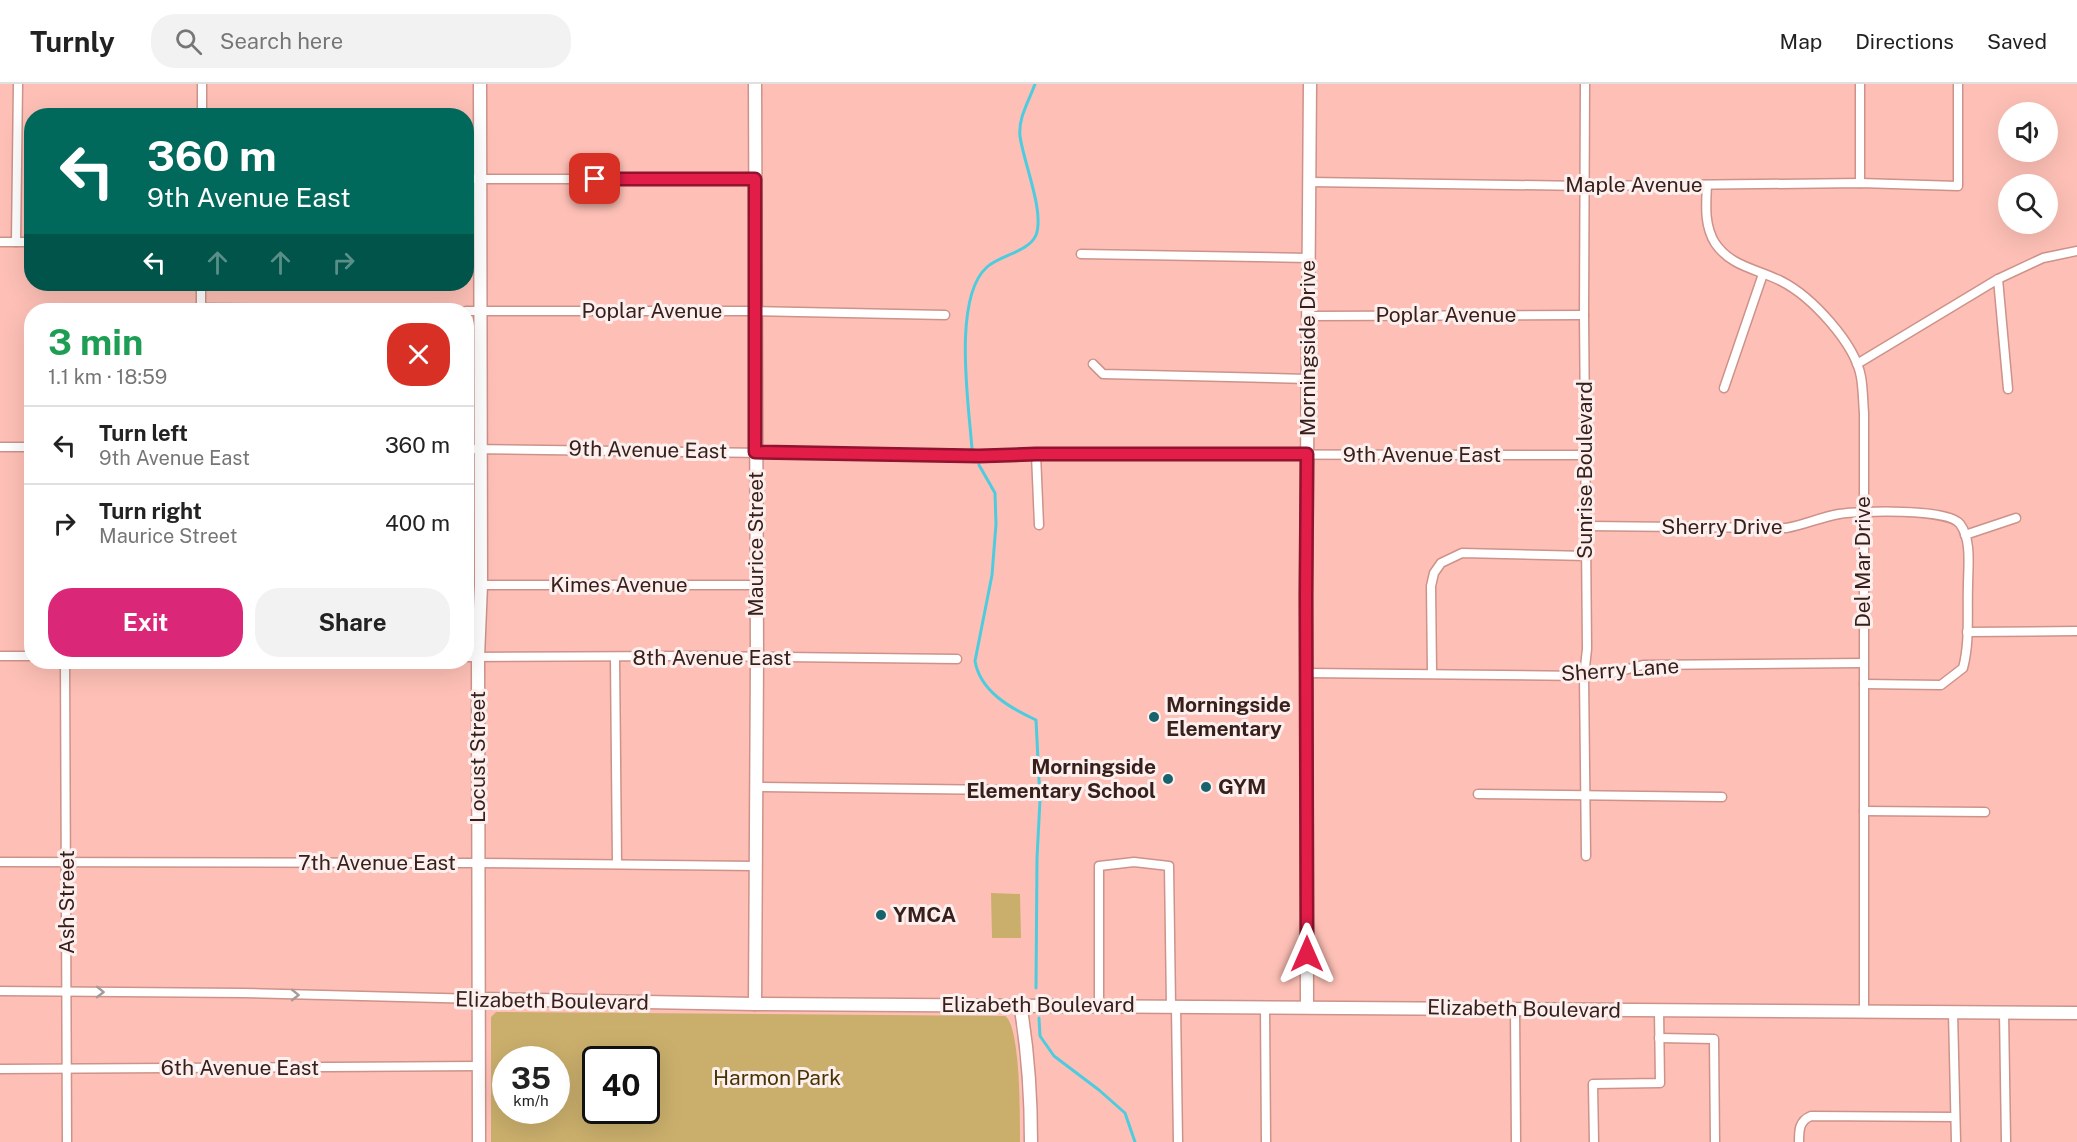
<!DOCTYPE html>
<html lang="en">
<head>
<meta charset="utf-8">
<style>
	:root { --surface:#fff; --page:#f2f2f2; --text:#222; --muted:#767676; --line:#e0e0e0; --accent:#db2777 }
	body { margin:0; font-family:"Public Sans",sans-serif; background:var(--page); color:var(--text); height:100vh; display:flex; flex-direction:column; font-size:22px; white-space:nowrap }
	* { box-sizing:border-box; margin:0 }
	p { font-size:20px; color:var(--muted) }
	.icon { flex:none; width:33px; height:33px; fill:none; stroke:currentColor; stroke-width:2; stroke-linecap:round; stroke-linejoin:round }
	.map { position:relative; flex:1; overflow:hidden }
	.sheet { position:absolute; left:24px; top:219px; width:450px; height:366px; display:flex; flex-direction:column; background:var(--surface); border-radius:24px; box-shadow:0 6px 24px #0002 }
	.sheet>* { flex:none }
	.hud { position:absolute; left:24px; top:24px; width:450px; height:183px; border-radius:24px; box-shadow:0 6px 24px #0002; background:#00695c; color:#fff; overflow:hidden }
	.buttons { position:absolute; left:1998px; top:18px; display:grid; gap:12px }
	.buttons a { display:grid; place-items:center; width:60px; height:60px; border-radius:50%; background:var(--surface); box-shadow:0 6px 24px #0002; font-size:30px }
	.speed { position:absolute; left:492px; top:962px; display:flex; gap:12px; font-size:30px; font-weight:700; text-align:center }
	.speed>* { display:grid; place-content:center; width:78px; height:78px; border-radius:50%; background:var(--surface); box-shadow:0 6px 24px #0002; line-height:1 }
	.speed small { font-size:15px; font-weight:400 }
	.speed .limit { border:3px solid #111; border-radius:9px; background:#fff; color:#111 }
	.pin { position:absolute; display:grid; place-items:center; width:51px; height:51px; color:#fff; margin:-26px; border-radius:12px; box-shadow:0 3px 9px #0006 }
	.me { position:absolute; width:66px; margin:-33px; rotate:0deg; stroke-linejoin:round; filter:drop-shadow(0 0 4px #0008) }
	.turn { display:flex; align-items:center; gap:21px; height:126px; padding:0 24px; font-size:27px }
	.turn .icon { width:78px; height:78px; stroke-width:2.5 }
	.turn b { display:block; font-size:42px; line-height:51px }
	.lanes { display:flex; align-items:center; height:57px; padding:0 24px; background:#0003; justify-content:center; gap:30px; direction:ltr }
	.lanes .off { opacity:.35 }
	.round { display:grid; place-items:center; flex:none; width:63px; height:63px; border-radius:24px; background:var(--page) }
	.headline { display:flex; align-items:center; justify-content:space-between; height:102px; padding:0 24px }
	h1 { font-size:36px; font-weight:700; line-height:45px; color:#1e9e55 }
	.cta { display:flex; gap:12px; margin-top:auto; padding:12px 24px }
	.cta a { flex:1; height:69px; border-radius:24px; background:var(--accent); color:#fff; font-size:24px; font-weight:700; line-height:69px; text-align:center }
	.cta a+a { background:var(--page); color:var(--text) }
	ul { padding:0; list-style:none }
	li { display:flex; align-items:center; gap:18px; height:78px; padding:0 24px; border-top:2px solid var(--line) }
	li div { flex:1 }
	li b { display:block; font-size:22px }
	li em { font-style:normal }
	header { display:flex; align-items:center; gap:36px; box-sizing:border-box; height:84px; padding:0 30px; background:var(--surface); border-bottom:2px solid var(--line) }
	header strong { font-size:28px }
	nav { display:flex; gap:33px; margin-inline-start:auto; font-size:21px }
	.search { width:420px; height:54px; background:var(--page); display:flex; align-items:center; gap:15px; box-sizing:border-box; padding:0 21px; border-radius:24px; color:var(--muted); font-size:22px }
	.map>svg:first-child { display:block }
</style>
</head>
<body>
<header>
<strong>Turnly</strong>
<div class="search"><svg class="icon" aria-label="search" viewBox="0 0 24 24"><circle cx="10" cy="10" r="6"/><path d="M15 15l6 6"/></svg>Search here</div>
<nav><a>Map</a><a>Directions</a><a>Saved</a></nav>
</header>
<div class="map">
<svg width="2077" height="1058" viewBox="0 0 2077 1058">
	<rect width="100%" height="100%" fill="#fec0b6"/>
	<g fill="#caaf6c" fill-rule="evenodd">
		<polygon points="991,809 1020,810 1021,854 992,854"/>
		<path d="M496,928l509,4c16,10 15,105 15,126h-529v-125zM506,975h50v51h-50zM596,975h50v51h-50z"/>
	</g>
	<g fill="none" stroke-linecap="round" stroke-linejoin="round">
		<g stroke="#4dccdf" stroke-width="3">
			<path d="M972,365c-3,-43 -20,-151 15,-182 13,-12 42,-15 49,-32 9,-23 -13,-74 -16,-99 -2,-18 9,-35 15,-52"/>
			<path d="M979,381l16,28 1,31 -4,51 -17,86c5,30 35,47 61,59l4,80 -3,58 -1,130"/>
			<polyline points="1039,934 1040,952 1054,972 1099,1006 1125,1029 1135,1058"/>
		</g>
		<defs>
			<g id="street">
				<polyline points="202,0 202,32"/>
				<polyline points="1585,0 1584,231 1587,565 1584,592 1586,772"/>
				<polyline points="466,95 755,95"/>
				<polyline points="1310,98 1584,102 1860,99 1958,102 1958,0"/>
				<polyline points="1860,99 1860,0"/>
				<path d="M1707,101c-1,20 -3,40 8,58 16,24 43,26 66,38 30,15 74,62 80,96 2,11 2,24 3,36v598"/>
				<polyline points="0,158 32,158"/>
				<polyline points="16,158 18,0"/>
				<polyline points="1081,170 1309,174"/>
				<polyline points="1998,195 2008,305"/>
				<polyline points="201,200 201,226"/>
				<polyline points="201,224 377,226"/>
				<polyline points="466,227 755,227 945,231"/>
				<polyline points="1309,232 1584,231"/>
				<polyline points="1093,280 1103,290 1308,295"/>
				<polyline points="1857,280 1998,195 2043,174 2077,167"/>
				<polyline points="1724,304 1763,190"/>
				<polyline points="0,363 32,363"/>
				<polyline points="466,365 979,372 1036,370 1586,371"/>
				<polyline points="1036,370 1039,441"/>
				<path d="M1586,442l200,2c18,-3 35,-11 53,-14 20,-3 109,-6 121,10 12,16 8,43 8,62 -1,27 2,56 -5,82l-22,17 -77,-1"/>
				<polyline points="1965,451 2016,434"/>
				<polyline points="481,501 756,501"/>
				<polyline points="1967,548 2077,547"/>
				<polyline points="0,572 32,572"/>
				<polyline points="466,573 689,572 957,575"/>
				<polyline points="615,574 617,780"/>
				<polyline points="65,578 67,1058"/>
				<polyline points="1306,589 1584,592 1606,591 1643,581 1863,579"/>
				<polyline points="1432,589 1431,502 1434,489 1441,479 1462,469 1586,472"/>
				<polyline points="755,703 1005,706"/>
				<polyline points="1478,710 1722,713"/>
				<polyline points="1864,727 1985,728"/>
				<polyline points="0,778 478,779 755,782"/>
				<polyline points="0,907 242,909 480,915"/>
				<polyline points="1099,921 1099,782 1134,778 1169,782 1171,922"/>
				<polyline points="1176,922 1178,1058"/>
				<polyline points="1265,923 1266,1058"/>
				<polyline points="1515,925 1516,1058"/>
				<polyline points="1953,928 1956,1058"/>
				<polyline points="2004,928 2006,1058"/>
				<polyline points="1659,954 1714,955 1715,1058"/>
				<polyline points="0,985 479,982"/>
				<polyline points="1594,1058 1593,1000 1660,999 1659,926"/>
				<path d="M1799,1058c0,-12 0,-21 12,-26l144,1"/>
			</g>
			<g id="secondary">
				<polyline points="480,915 755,920 2077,929"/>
				<polyline points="755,920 757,573 755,0"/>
				<path d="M1020,920c8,46 11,91 11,138"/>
				<polyline points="1307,923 1306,512 1310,0"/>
				<polyline points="479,1058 478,573 481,501 480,0"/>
			</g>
		</defs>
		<use href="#street" stroke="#cd9289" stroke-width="11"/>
		<use href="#secondary" stroke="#cd9289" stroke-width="15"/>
		<use href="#street" stroke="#fff" stroke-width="8"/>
		<use href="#secondary" stroke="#fff" stroke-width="12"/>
	</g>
	<defs><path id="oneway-chevron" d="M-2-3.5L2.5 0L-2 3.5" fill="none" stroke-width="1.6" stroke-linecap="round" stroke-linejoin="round" transform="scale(1.5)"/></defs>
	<g stroke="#a59b99">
		<use href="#oneway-chevron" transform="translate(100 908) rotate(1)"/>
		<use href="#oneway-chevron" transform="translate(295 911) rotate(1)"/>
	</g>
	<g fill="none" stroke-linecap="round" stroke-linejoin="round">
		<defs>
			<polyline id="route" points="595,95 755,95 755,368 979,372 1036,370 1307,370 1306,512 1307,870"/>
		</defs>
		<use href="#route" stroke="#92132f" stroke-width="15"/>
		<use href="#route" stroke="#e11d48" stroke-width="10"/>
	</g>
	<g fill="#17636d" stroke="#fcefed" stroke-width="2">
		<circle cx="1154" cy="633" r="6"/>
		<circle cx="1168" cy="695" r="6"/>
		<circle cx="1206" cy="703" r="6"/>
		<circle cx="881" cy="831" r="6"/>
	</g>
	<g text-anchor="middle" stroke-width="6" stroke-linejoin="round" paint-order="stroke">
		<g font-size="21" fill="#37201c" stroke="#fcefed">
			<text x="1634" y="108">Maple Avenue</text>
			<text x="652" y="234">Poplar Avenue</text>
			<text x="1446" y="238">Poplar Avenue</text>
			<text transform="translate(1308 264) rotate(-90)" y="7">Morningside Drive</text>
			<text transform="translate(648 366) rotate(1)" y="7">9th Avenue East</text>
			<text x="1422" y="378">9th Avenue East</text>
			<text transform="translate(1585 386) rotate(-90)" y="7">Sunrise Boulevard</text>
			<text x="1722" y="450">Sherry Drive</text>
			<text transform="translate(756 460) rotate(-90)" y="7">Maurice Street</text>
			<text transform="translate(1863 478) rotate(-90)" y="7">Del Mar Drive</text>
			<text x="619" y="508">Kimes Avenue</text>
			<text x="712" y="581">8th Avenue East</text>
			<text transform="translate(1620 586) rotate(-4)" y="7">Sherry Lane</text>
			<text transform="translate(478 673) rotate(-90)" y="7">Locust Street</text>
			<text x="377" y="786">7th Avenue East</text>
			<text transform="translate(67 818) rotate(-90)" y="7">Ash Street</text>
			<text transform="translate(552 917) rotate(1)" y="7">Elizabeth Boulevard</text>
			<text x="1038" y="928">Elizabeth Boulevard</text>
			<text transform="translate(1524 925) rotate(1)" y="7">Elizabeth Boulevard</text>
			<text x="240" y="991">6th Avenue East</text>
		</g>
		<g font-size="21" font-weight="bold" fill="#37201c" stroke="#fcefed" text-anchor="start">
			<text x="1166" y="628">Morningside<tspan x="1166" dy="24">Elementary</tspan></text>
			<text x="1156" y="690" text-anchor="end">Morningside<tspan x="1156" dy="24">Elementary School</tspan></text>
			<text x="1218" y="710">GYM</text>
			<text x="893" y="838">YMCA</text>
		</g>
		<g font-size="21" fill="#463501" stroke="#fcefed">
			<text x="777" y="1001">Harmon Park</text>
		</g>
	</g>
</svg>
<div class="buttons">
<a><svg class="icon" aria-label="sound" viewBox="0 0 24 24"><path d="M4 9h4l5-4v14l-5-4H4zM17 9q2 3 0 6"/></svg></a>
<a><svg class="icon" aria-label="search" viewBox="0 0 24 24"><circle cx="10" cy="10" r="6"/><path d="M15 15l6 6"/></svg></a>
</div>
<div class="speed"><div>35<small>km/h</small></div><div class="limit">40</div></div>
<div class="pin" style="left:595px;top:95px;background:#d93025"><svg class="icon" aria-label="arrive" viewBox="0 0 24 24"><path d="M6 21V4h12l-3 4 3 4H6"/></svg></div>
<svg class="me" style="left:1307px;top:870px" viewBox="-20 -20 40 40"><path d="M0-17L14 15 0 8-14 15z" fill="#e11d48" stroke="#fff" stroke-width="4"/></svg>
<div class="hud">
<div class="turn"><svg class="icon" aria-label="left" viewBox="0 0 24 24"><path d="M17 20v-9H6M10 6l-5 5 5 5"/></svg><div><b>360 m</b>9th Avenue East</div></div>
<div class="lanes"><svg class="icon" aria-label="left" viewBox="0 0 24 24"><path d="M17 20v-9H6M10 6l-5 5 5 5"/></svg><svg class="icon off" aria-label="ahead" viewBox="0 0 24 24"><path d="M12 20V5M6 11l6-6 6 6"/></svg><svg class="icon off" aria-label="ahead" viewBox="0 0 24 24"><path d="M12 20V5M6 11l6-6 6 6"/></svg><svg class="icon off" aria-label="right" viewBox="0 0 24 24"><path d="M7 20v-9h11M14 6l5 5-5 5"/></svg></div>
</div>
<section class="sheet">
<div class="headline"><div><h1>3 min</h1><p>1.1 km · 18:59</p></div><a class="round" style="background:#d93025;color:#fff"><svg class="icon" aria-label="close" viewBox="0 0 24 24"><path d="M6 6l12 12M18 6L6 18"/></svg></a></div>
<ul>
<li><svg class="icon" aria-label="left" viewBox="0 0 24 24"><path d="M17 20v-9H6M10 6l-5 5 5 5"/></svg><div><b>Turn left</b><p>9th Avenue East</p></div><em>360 m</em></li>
<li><svg class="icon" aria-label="right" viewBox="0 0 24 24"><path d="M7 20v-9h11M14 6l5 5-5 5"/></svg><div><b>Turn right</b><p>Maurice Street</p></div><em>400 m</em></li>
</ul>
<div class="cta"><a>Exit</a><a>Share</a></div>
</section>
</div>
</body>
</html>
